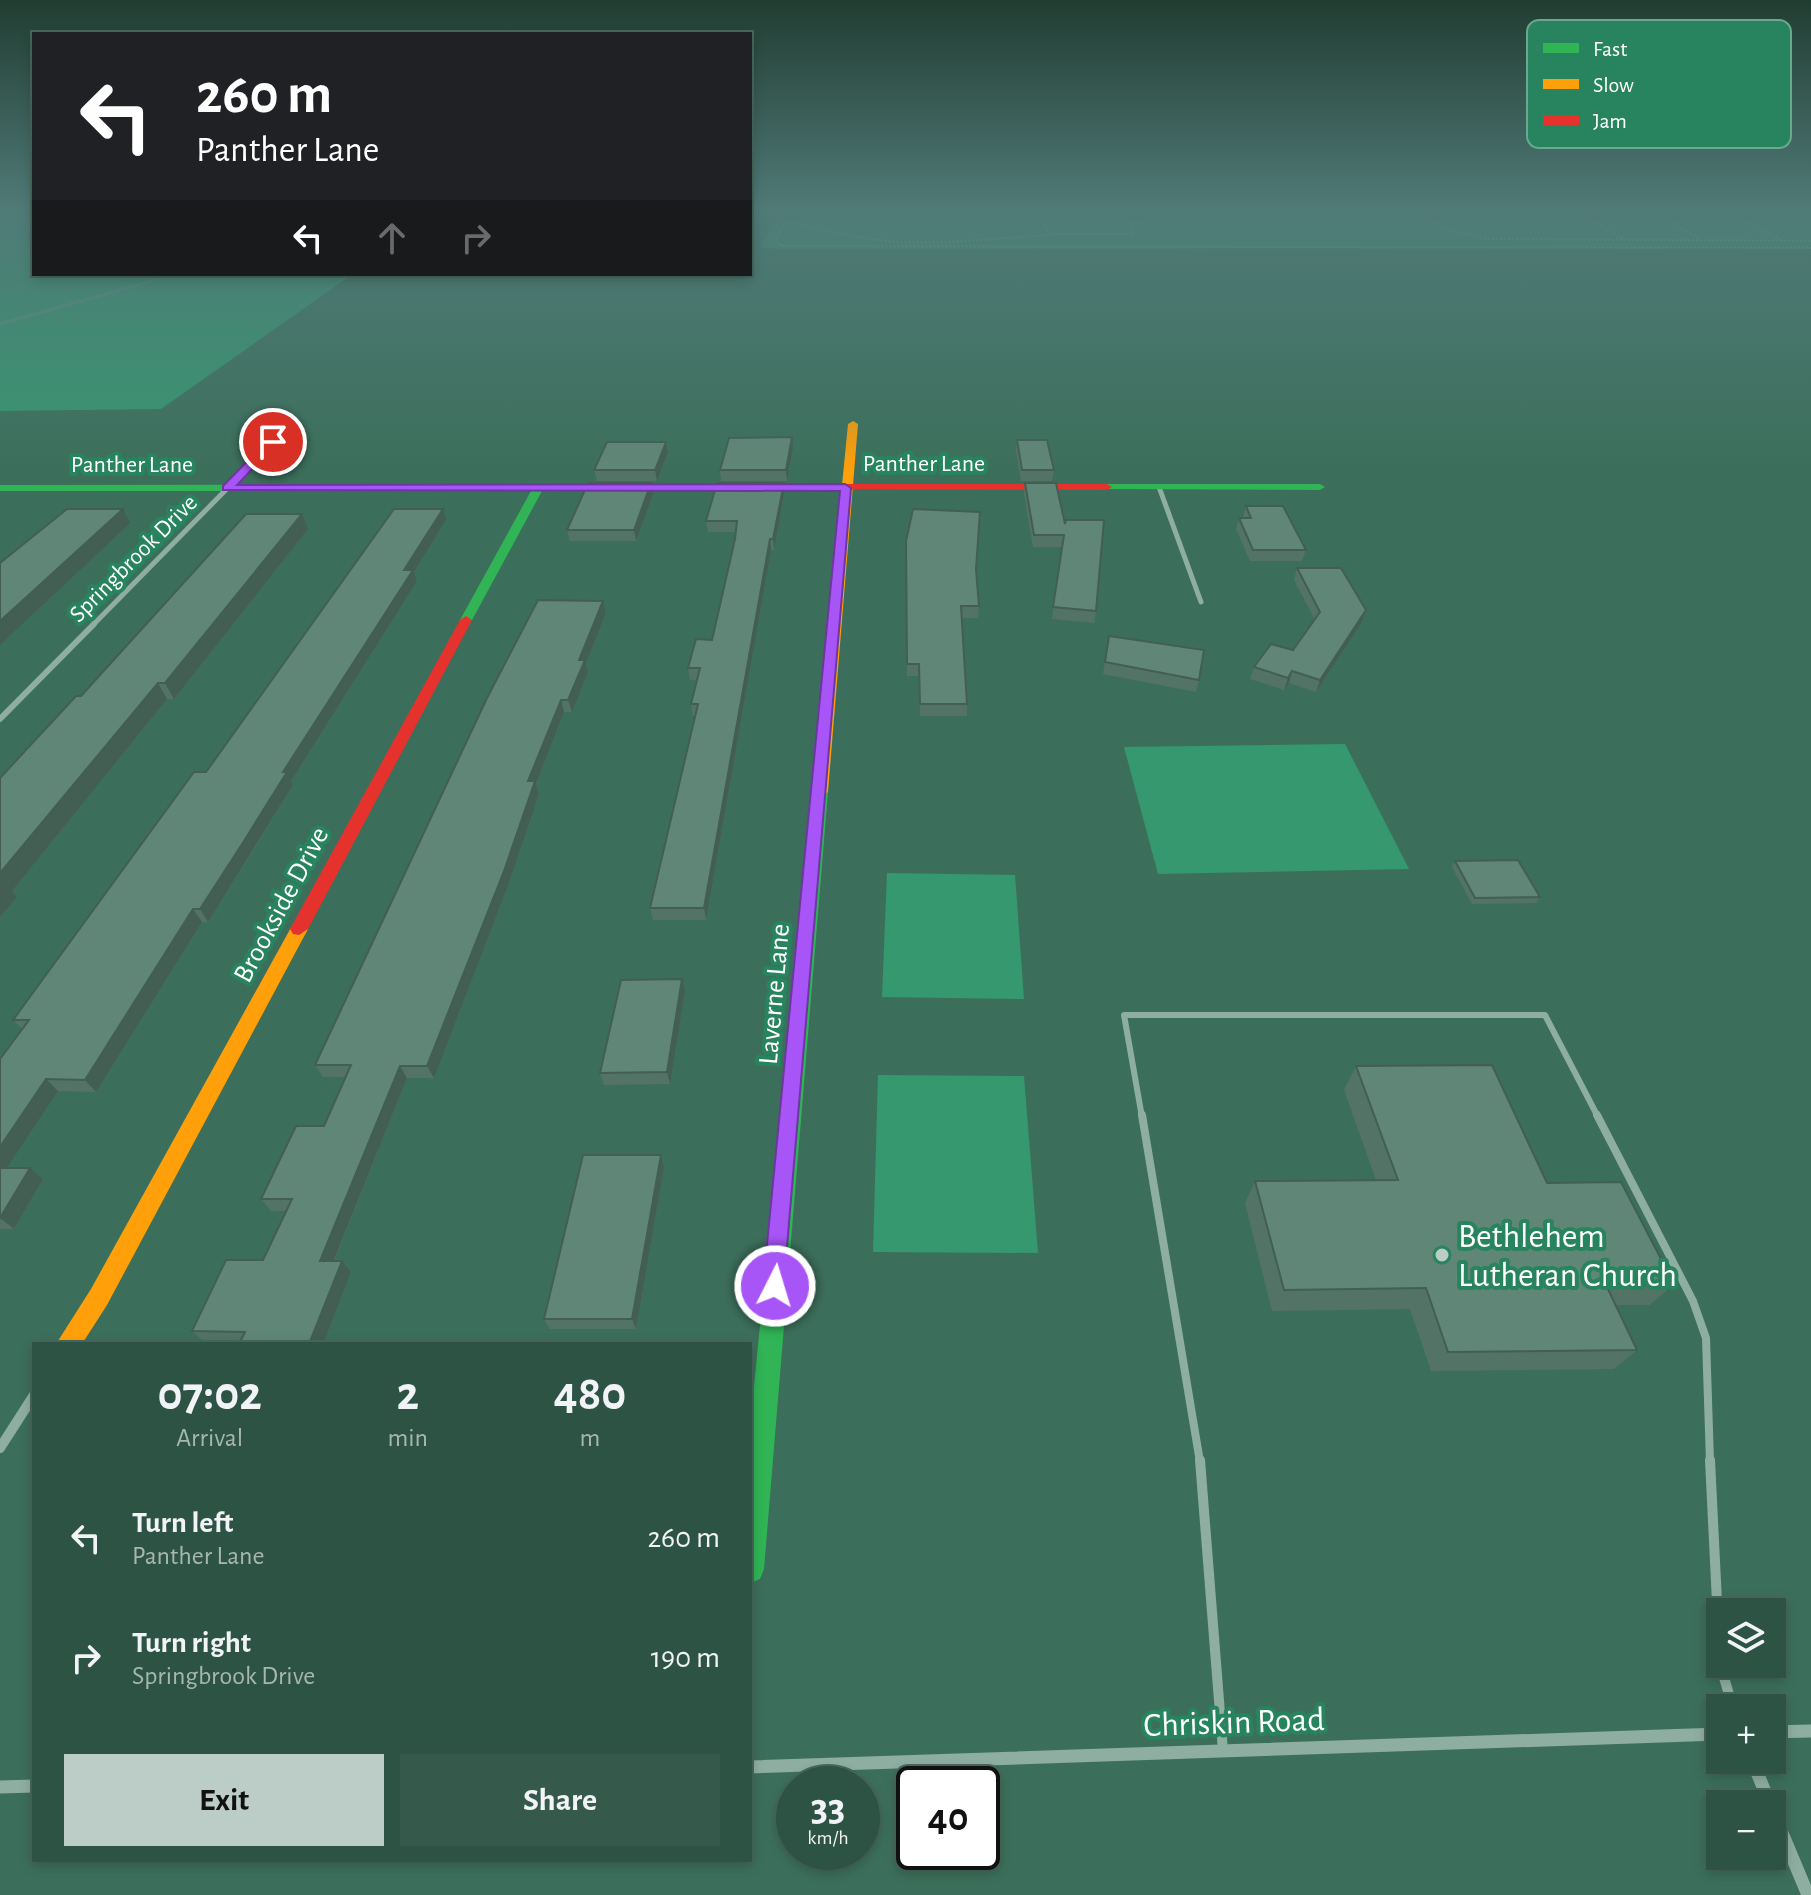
<!DOCTYPE html>
<html lang="en">
<head>
<meta charset="utf-8">
<style>
	:root { --surface:#2d5344; --page:#35594b; --text:#f1f3f6; --muted:#a7b6b2; --line:#48695d; --accent:#bbcdc6 }
	body { margin:0; font-family:"Alegreya Sans",sans-serif; background:var(--page); color:var(--text); height:100vh; display:flex; flex-direction:column; font-size:30px; white-space:nowrap }
	* { box-sizing:border-box; margin:0 }
	p { font-size:26px; color:var(--muted) }
	.icon { flex:none; width:44px; height:44px; fill:none; stroke:currentColor; stroke-width:2; stroke-linecap:round; stroke-linejoin:round }
	.map { position:relative; flex:1; overflow:hidden }
	.sheet { position:absolute; left:32px; top:1342px; width:720px; height:520px; display:flex; flex-direction:column; background:var(--surface); border-radius:0px; box-shadow:0 4px 12px #0003,0 0 0 2px var(--line) }
	.sheet>* { flex:none }
	.top-card { position:absolute; left:32px; top:32px; width:720px; height:244px; border-radius:0px; box-shadow:0 4px 12px #0003,0 0 0 2px var(--line); background:#202124; color:#fff; overflow:hidden }
	.buttons { position:absolute; left:1706px; top:1598px; display:grid; gap:16px }
	.buttons a { display:grid; place-items:center; width:80px; height:80px; border-radius:0px; background:var(--surface); box-shadow:0 4px 12px #0003,0 0 0 2px var(--line); font-size:40px }
	.speed { position:absolute; left:776px; top:1766px; display:flex; gap:16px; font-size:40px; font-weight:700; text-align:center }
	.speed>* { display:grid; place-content:center; width:104px; height:104px; border-radius:50%; background:var(--surface); box-shadow:0 4px 12px #0003,0 0 0 2px var(--line); line-height:1 }
	.speed small { font-size:20px; font-weight:400 }
	.speed .limit { border:4px solid #111; border-radius:12px; background:#fff; color:#111 }
	.pin { position:absolute; display:grid; place-items:center; width:68px; height:68px; color:#fff; margin:-34px; border:4px solid #fff; border-radius:50%; box-shadow:0 2px 8px #0007 }
	.me { position:absolute; width:88px; margin:-44px; rotate:5deg; stroke-linejoin:round; filter:drop-shadow(0 0 6px #0008) }
	.turn { display:flex; align-items:center; gap:28px; height:168px; padding:0 32px; font-size:36px }
	.turn .icon { width:104px; height:104px; stroke-width:2.5 }
	.turn b { display:block; font-size:56px; line-height:68px }
	.lanes { display:flex; align-items:center; height:76px; padding:0 32px; background:#0003; justify-content:center; gap:40px; direction:ltr }
	.lanes .off { opacity:.35 }
	.eta { display:flex; justify-content:space-evenly; align-items:center; height:136px; text-align:center }
	.eta b { font-size:48px; font-weight:700; line-height:56px }
	.action { display:flex; gap:16px; margin-top:auto; padding:16px 32px }
	.action a { flex:1; height:92px; border-radius:0px; background:var(--accent); color:#111; font-size:32px; font-weight:700; line-height:92px; text-align:center }
	.action a+a { background:var(--page); color:var(--text) }
	ul { padding:0; list-style:none }
	li { display:flex; align-items:center; gap:24px; height:120px; padding:0 32px }
	li div { flex:1 }
	li b { display:block; font-size:30px }
	li em { font-style:normal }
	.map>svg:first-child { display:block }
</style>
</head>
<body>
<div class="map">
<svg width="1811" height="1895" viewBox="0 0 1811 1895">
	<rect width="100%" height="100%" fill="#3c6f5b"/>
	<g fill="#36986f">
		<polygon points="0,207 34,207 34,274 353,274 161,409 0,411"/>
		<polygon points="750,207 1811,207 1811,248 781,249 760,247 777,216 750,216"/>
		<polygon points="1345,744 1409,869 1158,874 1124,747"/>
		<polygon points="887,873 1015,875 1024,999 882,997"/>
		<polygon points="878,1075 1024,1076 1038,1253 873,1252"/>
	</g>
	<g fill="none" stroke-linecap="round" stroke-linejoin="round">
		<polygon fill="#56957c" fill-rule="evenodd" points="189,274 210,274 167,278 0,326 0,322 165,276"/>
		<g stroke="#8faea2" stroke-width="2" stroke-dasharray="2 2" stroke-linecap="butt">
			<path d="M845,207l-54,4 -14,8c40,9 80,20 121,23 52,3 103,-5 154,-7"/>
			<polyline points="1020,207 1043,212 1041,220 1049,234 1133,234 1131,227 1142,219 1139,213 1164,207"/>
			<polyline points="1412,207 1445,229 1486,239 1811,241"/>
			<polyline points="1573,207 1624,240"/>
			<polyline points="1645,207 1702,240"/>
			<polyline points="1719,207 1783,241"/>
			<polyline points="1793,207 1811,215"/>
			<polyline points="750,211 777,219"/>
			<polyline points="786,220 775,241 781,246 1811,248"/>
		</g>
		<polyline stroke="#8faea2" stroke-width="6" points="1142,1117 1124,1015 1545,1015 1598,1117"/>
		<g stroke="#8faea2" stroke-width="8">
			<polyline points="1142,1115 1200,1462"/>
			<polyline points="1597,1115 1693,1301 1706,1338 1710,1462"/>
		</g>
		<g stroke="#8faea2" stroke-width="10">
			<polyline points="1200,1460 1223,1751"/>
			<polyline points="1710,1460 1720,1663"/>
			<polyline points="1720,1664 1733,1708"/>
		</g>
		<polyline stroke="#8faea2" stroke-width="4" points="262,453 292,423"/>
		<g stroke="#8faea2" stroke-width="5">
			<polyline points="1159,487 1201,602"/>
			<polyline points="92,626 264,451"/>
		</g>
		<polyline stroke="#8faea2" stroke-width="6" points="0,719 94,624"/>
		<polyline stroke="#8faea2" stroke-width="10" points="0,1448 34,1395"/>
		<g stroke="#8faea2" stroke-width="13">
			<polyline points="1772,1732 1811,1731"/>
			<polyline points="1752,1760 1770,1804"/>
			<polyline points="750,1767 1720,1734"/>
			<polyline points="0,1787 34,1786"/>
			<polyline points="1772,1809 1808,1895"/>
		</g>
		<g fill="#30b455" fill-rule="evenodd">
			<polygon points="720,484 724,485 724,489 542,491 472,620 466,624 460,620 531,491 0,491 0,485"/>
			<polygon points="1107,484 1320,484 1325,487 1320,490 1103,489 1103,485"/>
			<polygon points="820,787 828,792 764,1569 760,1579 750,1583 750,1428 812,792"/>
		</g>
		<g fill="#ff9f0a" fill-rule="evenodd">
			<polygon points="853,421 858,424 828,792 820,797 812,792 848,424"/>
			<polygon points="299,923 308,929 107,1305 82,1344 56,1344 91,1289 293,924"/>
		</g>
		<g fill="#e5322d" fill-rule="evenodd">
			<polygon points="720,484 1107,484 1112,487 1107,490 716,489 716,485"/>
			<polygon points="466,616 472,620 308,929 299,935 293,934 290,929 460,620"/>
		</g>
	</g>
	<g fill="#537366">
		<polygon points="1017,440 1054,470 1052,481 1021,481 1016,451"/>
		<polygon points="666,442 668,452 657,481 597,481 594,470"/>
		<polygon points="793,448 787,481 721,481 720,470"/>
		<polygon points="651,483 653,494 636,541 570,541 567,530"/>
		<polygon points="784,483 784,494 774,550 771,550 706,920 653,920 650,908 695,716 693,716 691,704 697,680 690,680 688,668 712,640 735,539 736,532 708,532 706,521"/>
		<polygon points="1025,483 1065,524 1096,611 1094,623 1052,619 1062,547 1033,547 1024,494"/>
		<polygon points="1246,506 1306,550 1302,561 1250,561 1236,529 1239,518 1243,518"/>
		<polygon points="446,520 414,572 417,581 291,781 293,785 251,854 208,922 202,922 96,1092 58,1091 6,1168 43,1179 14,1229 0,1229 0,1059 22,1029 13,1020 206,772"/>
		<polygon points="308,529 174,699 167,699 12,891 17,897 0,917 0,778 81,696"/>
		<polygon points="906,541 976,571 979,606 978,618 962,618 967,704 967,716 920,716 919,676 907,676"/>
		<polygon points="1297,568 1366,610 1362,622 1316,692 1289,683 1284,690 1250,679 1254,667 1293,650 1315,620 1294,580"/>
		<polygon points="603,601 606,613 586,663 588,672 572,712 564,712 536,785 539,794 509,883 434,1078 407,1078 334,1261 342,1261 351,1272 323,1344 240,1344 240,1342 203,1341 192,1331 263,1260 286,1211 271,1211 261,1199 324,1126 346,1077 323,1077 315,1065"/>
		<polygon points="1109,636 1199,680 1196,692 1103,674"/>
		<polygon points="1455,861 1540,897 1536,903 1472,904 1452,867"/>
		<polygon points="685,991 670,1084 604,1085 600,1073"/>
		<polygon points="1356,1066 1547,1183 1674,1284 1650,1305 1616,1305 1637,1350 1614,1369 1431,1371 1410,1309 1272,1311 1245,1203 1255,1181 1376,1180 1344,1090"/>
		<polygon points="661,1155 664,1167 636,1329 550,1329 544,1319"/>
	</g>
	<g fill="#435e53">
		<polygon points="792,437 793,448 787,481 786,470"/>
		<polygon points="666,442 668,452 657,481 655,470"/>
		<polygon points="651,483 653,494 636,541 634,530"/>
		<polygon points="784,483 784,494 774,550 773,539"/>
		<polygon points="123,509 130,523 0,645 0,621"/>
		<polygon points="443,509 446,520 414,572 417,581 291,781 293,785 208,922 200,909 404,570"/>
		<polygon points="302,514 308,529 174,699 165,683"/>
		<polygon points="770,539 771,550 706,920 704,908"/>
		<polygon points="603,601 606,613 586,663 588,672 572,712 568,700 579,660"/>
		<polygon points="1366,610 1362,622 1316,692 1320,680"/>
		<polygon points="1292,671 1289,683 1284,690 1288,678"/>
		<polygon points="158,683 167,699 12,891 17,897 0,917 0,873"/>
		<polygon points="561,700 564,712 536,784 539,794 509,883 434,1078 427,1066 528,781"/>
		<polygon points="193,909 202,922 96,1092 85,1080"/>
		<polygon points="682,979 685,991 670,1084 667,1072"/>
		<polygon points="400,1066 407,1078 329,1272 320,1261"/>
		<polygon points="46,1079 58,1091 0,1178 0,1147"/>
		<polygon points="661,1155 664,1167 636,1329 632,1319"/>
		<polygon points="30,1168 43,1179 14,1229 0,1218"/>
		<polygon points="342,1261 351,1272 323,1344 309,1344"/>
	</g>
	<g fill="#608677" stroke="#435e53" stroke-width="2">
		<polygon points="792,437 786,470 720,470 729,438"/>
		<polygon points="1017,440 1047,440 1054,470 1022,470"/>
		<polygon points="607,442 666,442 655,470 594,470"/>
		<polygon points="588,483 651,483 634,530 567,530"/>
		<polygon points="717,483 784,483 773,539 770,539 704,908 650,908 698,704 691,704 700,668 688,668 696,639 712,640 735,539 737,521 706,521"/>
		<polygon points="1025,483 1056,483 1065,524 1066,520 1104,520 1096,611 1053,607 1064,535 1034,535"/>
		<polygon points="1246,506 1283,506 1306,550 1253,550 1239,518 1251,518"/>
		<polygon points="67,509 123,509 0,621 0,563"/>
		<polygon points="394,509 443,509 404,570 413,570 283,772 287,772 244,841 200,909 193,909 85,1080 46,1079 0,1147 0,1059 29,1020 13,1020 194,772 206,772"/>
		<polygon points="913,509 980,512 976,569 979,606 961,606 967,704 920,704 919,664 907,664 906,541"/>
		<polygon points="246,514 302,514 165,683 158,683 0,873 0,778 76,696 81,696"/>
		<polygon points="1297,568 1341,568 1366,610 1320,680 1292,671 1288,678 1254,667 1271,644 1293,650 1320,612"/>
		<polygon points="538,600 603,601 579,660 585,660 568,700 561,700 528,781 535,781 504,871 427,1066 400,1066 320,1261 342,1261 309,1344 239,1344 245,1332 192,1331 226,1260 263,1260 292,1199 261,1199 296,1126 324,1126 351,1065 315,1065 487,698"/>
		<polygon points="1109,636 1204,650 1199,680 1105,662"/>
		<polygon points="1518,860 1540,897 1475,898 1455,861"/>
		<polygon points="682,979 667,1072 600,1073 621,980"/>
		<polygon points="1492,1065 1547,1183 1621,1182 1674,1284 1606,1285 1637,1350 1448,1352 1426,1288 1284,1290 1255,1181 1398,1180 1356,1066"/>
		<polygon points="583,1155 661,1155 632,1319 544,1319"/>
		<polygon points="0,1168 30,1168 0,1218"/>
	</g>
	<linearGradient id="sky" x2="0" y2="1"><stop stop-color="#213d32"/><stop offset="0.44" stop-color="#507a77"/><stop offset="1" stop-color="#507a77" stop-opacity="0"/></linearGradient>
	<rect width="1811" height="472" fill="url(#sky)"/>
	<polygon fill="#a855f7" stroke="#6d37a1" stroke-width="2" points="269,439 278,442 237,485 845,484 851,488 783,1294 775,1297 767,1294 763,1286 840,491 223,490 223,486"/>
	<circle fill="#bbcdc6" stroke="#27845f" stroke-width="3" cx="1442" cy="1255" r="8"/>
	<g text-anchor="middle" stroke-width="8" stroke-linejoin="round" paint-order="stroke">
		<g font-size="24" fill="#fff" stroke="#27845f">
			<text x="924" y="471">Panther Lane</text>
			<text x="132" y="472">Panther Lane</text>
			<text transform="translate(133 558) rotate(-45)" y="8">Springbrook Drive</text>
		</g>
		<g font-size="28" fill="#fff" stroke="#27845f">
			<text transform="translate(280 904) rotate(-62)" y="10">Brookside Drive</text>
			<text transform="translate(773 994) rotate(-85)" y="10">Laverne Lane</text>
		</g>
		<g font-size="34" fill="#fff" stroke="#27845f" text-anchor="start">
			<text x="1458" y="1247">Bethlehem<tspan x="1458" dy="39">Lutheran Church</tspan></text>
		</g>
		<g font-size="34" fill="#fff" stroke="#27845f">
			<text transform="translate(1234 1721) rotate(-2)" y="12">Chriskin Road</text>
		</g>
	</g>
	<rect x="1527" y="20" width="264" height="128" rx="12" fill="#27845f" stroke="#68a98f" stroke-width="2"/>
	<rect x="1543" y="43" width="36" height="10" fill="#30b455"/>
	<rect x="1543" y="79" width="36" height="10" fill="#ff9f0a"/>
	<rect x="1543" y="115" width="36" height="10" fill="#e5322d"/>
	<g font-size="22" fill="#fff">
		<text x="1593" y="56">Fast</text>
		<text x="1593" y="92">Slow</text>
		<text x="1593" y="128">Jam</text>
	</g>
</svg>
<div class="buttons">
<a><svg class="icon" aria-label="layers" viewBox="0 0 24 24"><path d="M12 4l9 5-9 5-9-5zM3 14l9 5 9-5"/></svg></a>
<a>+</a>
<a>−</a>
</div>
<div class="speed"><div>33<small>km/h</small></div><div class="limit">40</div></div>
<div class="pin" style="left:273px;top:442px;background:#d93025"><svg class="icon" aria-label="arrive" viewBox="0 0 24 24"><path d="M6 21V4h12l-3 4 3 4H6"/></svg></div>
<svg class="me" style="left:775px;top:1286px" viewBox="-20 -20 40 40"><circle r="17" fill="#a855f7" stroke="#fff" stroke-width="3"/><path d="M0-11L8 9 0 5-8 9z" fill="#fff"/></svg>
<div class="top-card">
<div class="turn"><svg class="icon" aria-label="left" viewBox="0 0 24 24"><path d="M17 20v-9H6M10 6l-5 5 5 5"/></svg><div><b>260 m</b>Panther Lane</div></div>
<div class="lanes"><svg class="icon" aria-label="left" viewBox="0 0 24 24"><path d="M17 20v-9H6M10 6l-5 5 5 5"/></svg><svg class="icon off" aria-label="ahead" viewBox="0 0 24 24"><path d="M12 20V5M6 11l6-6 6 6"/></svg><svg class="icon off" aria-label="right" viewBox="0 0 24 24"><path d="M7 20v-9h11M14 6l5 5-5 5"/></svg></div>
</div>
<section class="sheet">
<div class="eta">
<div><b>07:02</b><p>Arrival</p></div>
<div><b>2</b><p>min</p></div>
<div><b>480</b><p>m</p></div>
</div>
<ul>
<li><svg class="icon" aria-label="left" viewBox="0 0 24 24"><path d="M17 20v-9H6M10 6l-5 5 5 5"/></svg><div><b>Turn left</b><p>Panther Lane</p></div><em>260 m</em></li>
<li><svg class="icon" aria-label="right" viewBox="0 0 24 24"><path d="M7 20v-9h11M14 6l5 5-5 5"/></svg><div><b>Turn right</b><p>Springbrook Drive</p></div><em>190 m</em></li>
</ul>
<div class="action"><a>Exit</a><a>Share</a></div>
</section>
</div>
</body>
</html>
